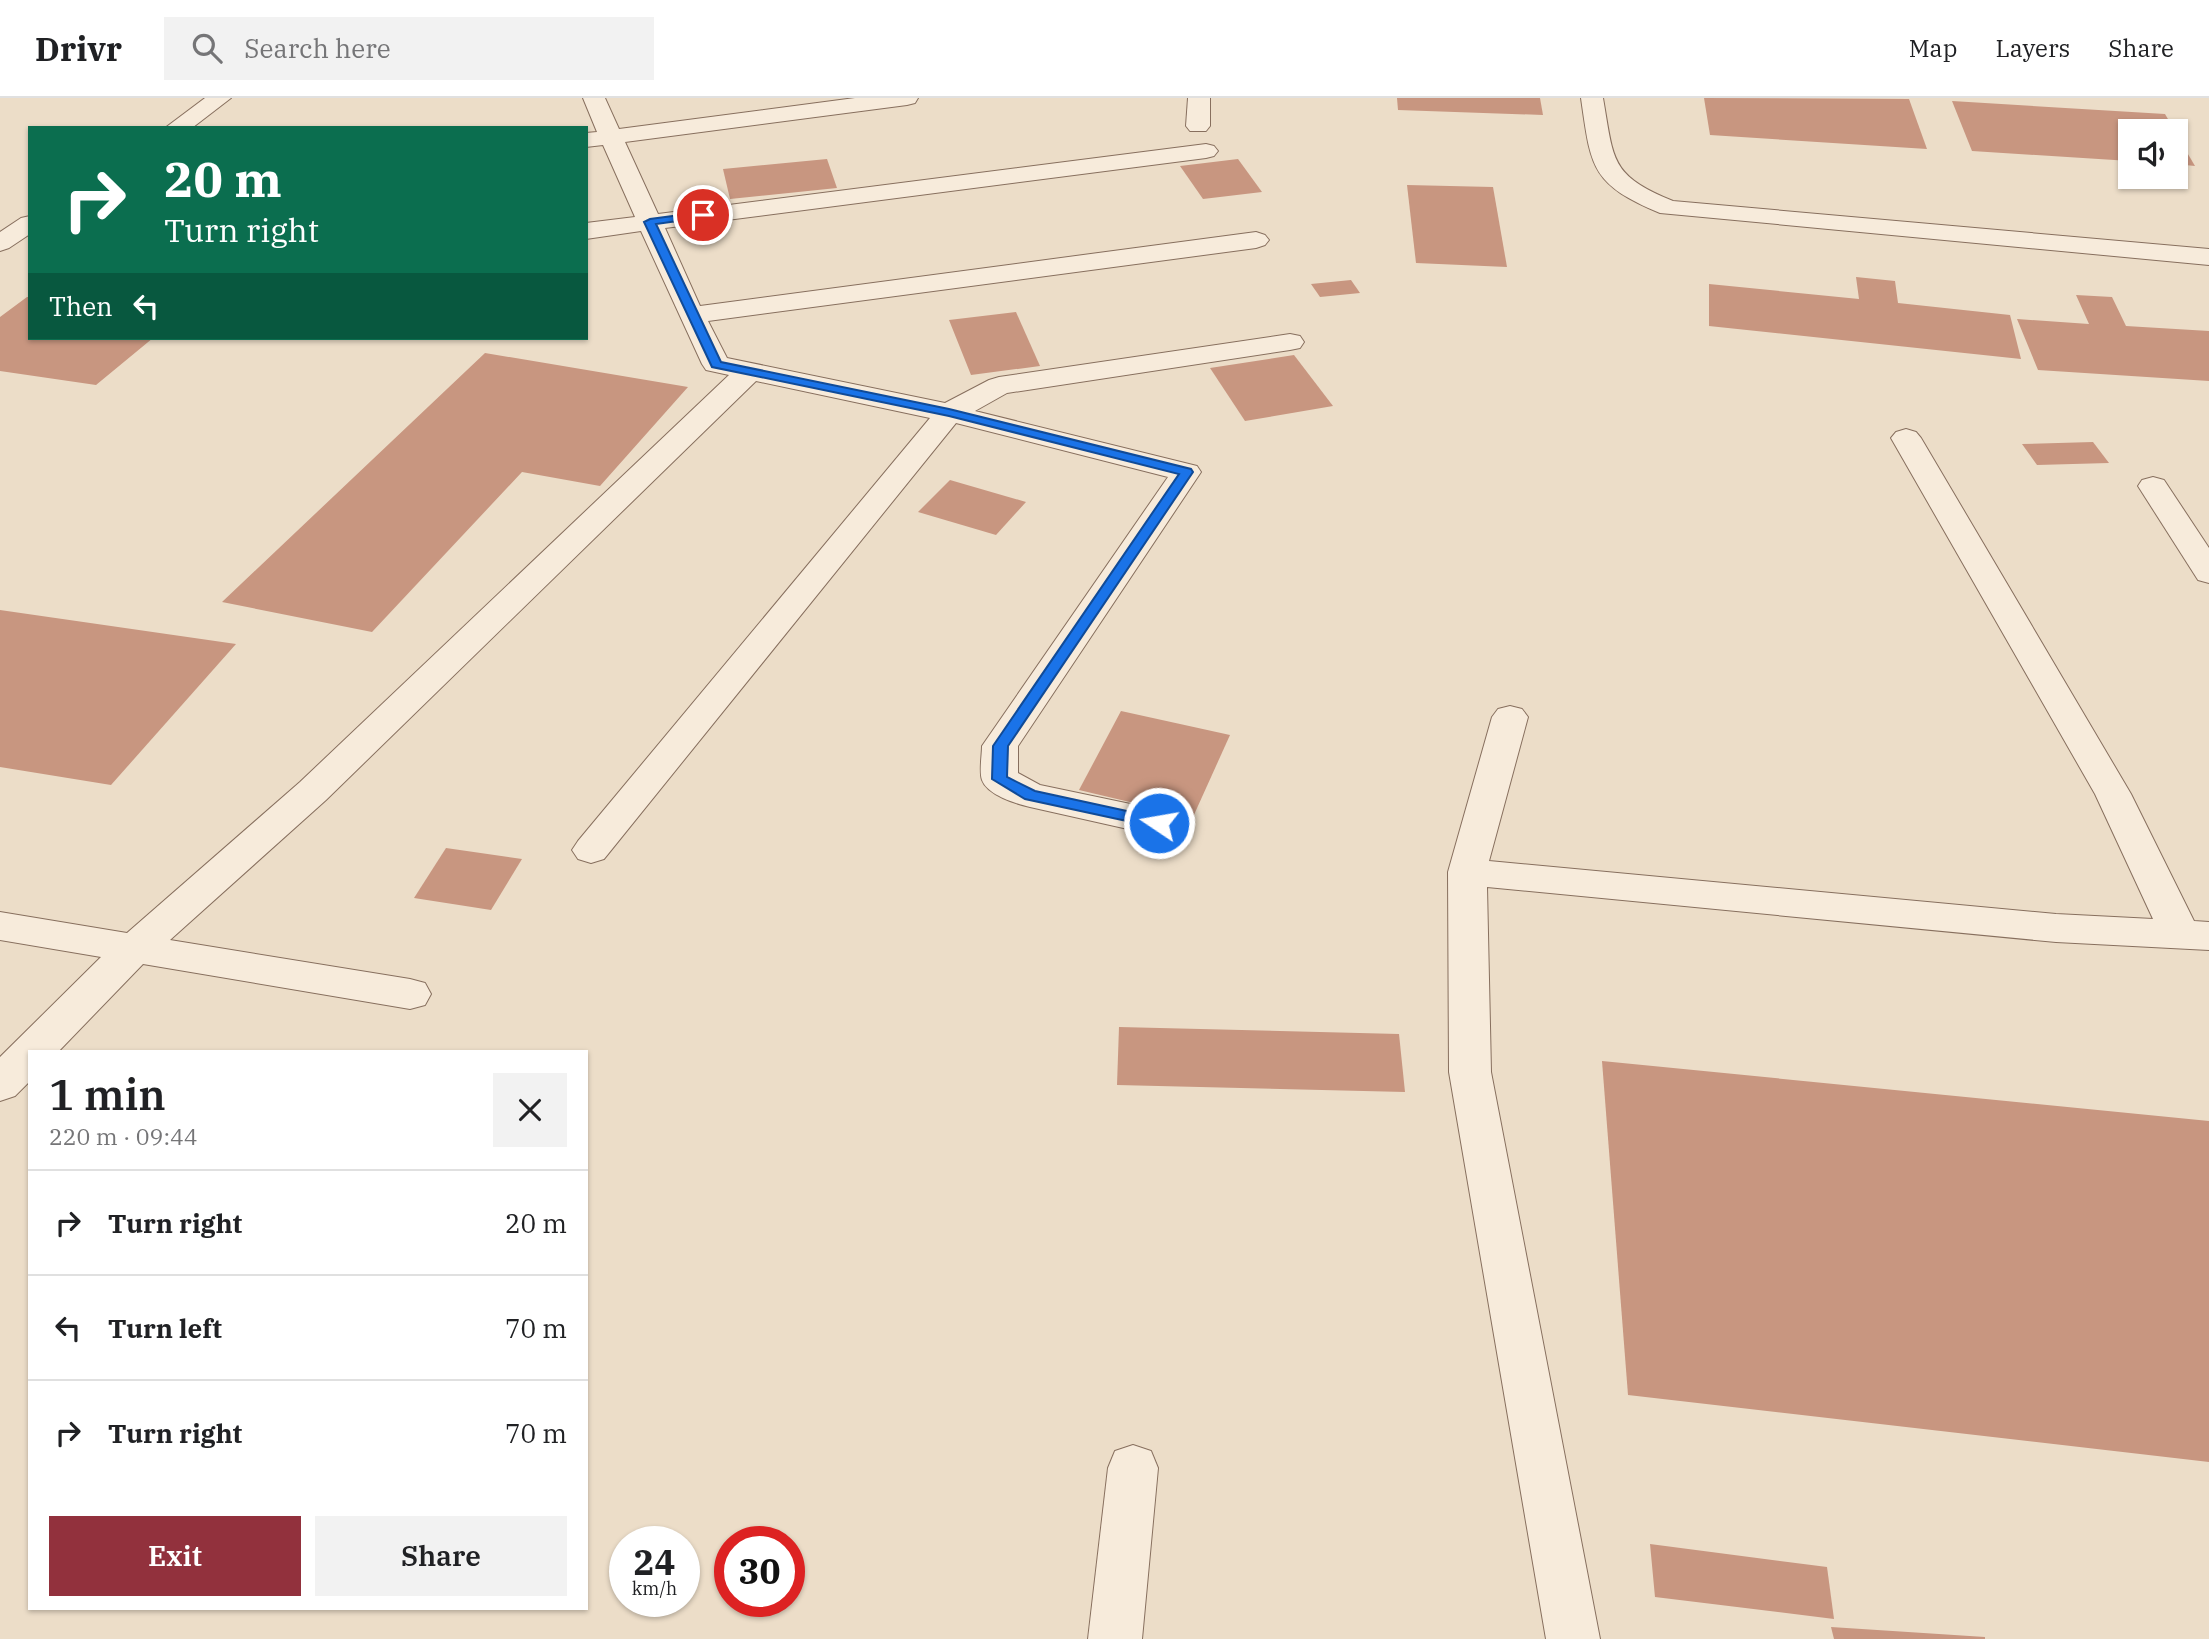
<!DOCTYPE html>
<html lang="en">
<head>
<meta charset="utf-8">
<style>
	:root { --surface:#fff; --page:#f2f2f2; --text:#202124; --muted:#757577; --line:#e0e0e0; --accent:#92313d }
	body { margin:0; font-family:"IBM Plex Serif",serif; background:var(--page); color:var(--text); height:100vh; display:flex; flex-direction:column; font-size:26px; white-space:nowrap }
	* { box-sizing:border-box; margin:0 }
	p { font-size:23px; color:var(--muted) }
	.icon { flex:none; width:38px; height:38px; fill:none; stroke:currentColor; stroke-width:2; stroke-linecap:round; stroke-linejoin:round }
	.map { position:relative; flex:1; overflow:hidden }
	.side { position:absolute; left:28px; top:952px; width:560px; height:560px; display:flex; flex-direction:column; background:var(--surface); border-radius:0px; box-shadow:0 2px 5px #0004 }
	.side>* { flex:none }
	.top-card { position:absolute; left:28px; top:28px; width:560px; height:214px; border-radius:0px; box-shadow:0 2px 5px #0004; background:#0b6e4f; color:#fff; overflow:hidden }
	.buttons { position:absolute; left:2118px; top:21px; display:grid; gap:14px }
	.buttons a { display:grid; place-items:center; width:70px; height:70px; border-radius:0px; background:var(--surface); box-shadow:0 2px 5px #0004; font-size:35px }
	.speed { position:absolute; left:609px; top:1428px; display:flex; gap:14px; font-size:35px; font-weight:700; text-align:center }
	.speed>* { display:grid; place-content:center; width:91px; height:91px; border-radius:50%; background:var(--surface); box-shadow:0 2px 5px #0004; line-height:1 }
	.speed small { font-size:18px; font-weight:400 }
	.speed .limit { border:10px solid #d22; background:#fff; color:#111 }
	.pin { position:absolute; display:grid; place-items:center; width:60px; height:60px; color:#fff; margin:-30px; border:4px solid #fff; border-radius:50%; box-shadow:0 2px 7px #0007 }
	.me { position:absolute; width:77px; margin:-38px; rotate:282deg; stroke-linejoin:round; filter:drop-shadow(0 0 5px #0008) }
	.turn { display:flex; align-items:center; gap:24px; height:147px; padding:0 21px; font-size:32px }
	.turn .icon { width:91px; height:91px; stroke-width:2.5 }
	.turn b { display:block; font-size:49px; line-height:60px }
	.then { display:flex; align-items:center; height:66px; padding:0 21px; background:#0003; gap:14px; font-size:26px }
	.round { display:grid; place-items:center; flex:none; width:74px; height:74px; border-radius:0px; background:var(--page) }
	.overview { display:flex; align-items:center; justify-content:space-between; height:119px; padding:0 21px }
	h1 { font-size:42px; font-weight:600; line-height:52px }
	.cta { display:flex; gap:14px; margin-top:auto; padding:14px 21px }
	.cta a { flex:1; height:80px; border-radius:0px; background:var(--accent); color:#fff; font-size:28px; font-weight:600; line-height:80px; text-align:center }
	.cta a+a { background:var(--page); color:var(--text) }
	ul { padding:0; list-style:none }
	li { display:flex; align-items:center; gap:21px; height:105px; padding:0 21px; border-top:2px solid var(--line) }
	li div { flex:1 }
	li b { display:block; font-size:26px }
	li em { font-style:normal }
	header { display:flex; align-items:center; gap:42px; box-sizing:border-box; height:98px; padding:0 35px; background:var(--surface); border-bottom:2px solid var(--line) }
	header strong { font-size:33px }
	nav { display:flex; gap:38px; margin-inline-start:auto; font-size:24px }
	.search { width:490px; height:63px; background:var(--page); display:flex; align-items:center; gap:18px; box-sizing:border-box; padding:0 24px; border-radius:0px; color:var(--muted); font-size:26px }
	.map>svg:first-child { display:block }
</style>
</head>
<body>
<header>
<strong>Drivr</strong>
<div class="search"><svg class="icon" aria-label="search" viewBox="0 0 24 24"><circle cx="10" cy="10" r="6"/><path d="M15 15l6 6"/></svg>Search here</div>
<nav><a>Map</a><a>Layers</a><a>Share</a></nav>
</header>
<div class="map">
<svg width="2209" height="1541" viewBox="0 0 2209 1541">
	<rect width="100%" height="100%" fill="#ecddc8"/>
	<g fill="#c89680">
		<polygon points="1397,0 1540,0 1543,17 1398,12"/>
		<polygon points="1704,0 1909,1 1927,51 1710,37"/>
		<polygon points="1952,3 2165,16 2175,33 2130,33 2130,63 1972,53"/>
		<polygon points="2175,34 2195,68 2175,66"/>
		<polygon points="827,61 837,90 730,101 723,71"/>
		<polygon points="1238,61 1262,94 1203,101 1180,68"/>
		<polygon points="1407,87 1493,89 1507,169 1416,165"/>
		<polygon points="1856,179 1895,183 1898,205 2010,217 2021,261 1709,228 1709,186 1859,201"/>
		<polygon points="1351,182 1360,195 1320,199 1311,186"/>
		<polygon points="2076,197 2112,199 2126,228 2209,233 2209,283 2038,272 2017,221 2089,226"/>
		<polygon points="27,199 30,199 30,240 153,240 96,287 0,273 0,219"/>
		<polygon points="1016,214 1040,268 971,277 949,222"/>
		<polygon points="485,255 688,289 600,388 522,374 372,534 222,504"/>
		<polygon points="1294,257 1333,308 1245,323 1210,270"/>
		<polygon points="2093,344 2109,365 2037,367 2022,346"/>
		<polygon points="950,382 1026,404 996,437 918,414"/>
		<polygon points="0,512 236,546 111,687 0,669"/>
		<polygon points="1121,613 1230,637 1193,719 1079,692"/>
		<polygon points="446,750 522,761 491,812 414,800"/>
		<polygon points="1119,929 1399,936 1405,994 1117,987"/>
		<polygon points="1602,963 2209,1023 2209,1364 1628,1297"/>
		<polygon points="1650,1446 1827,1469 1834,1521 1655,1499"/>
		<polygon points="1831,1529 1985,1539 1985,1541 1834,1541"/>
	</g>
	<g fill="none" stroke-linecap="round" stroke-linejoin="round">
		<defs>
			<g id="minor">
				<polygon points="205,0 231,0 192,30 165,30"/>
				<path d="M583,0h22l14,31 236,-31h63l-3,5 -8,2 -282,37 33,72 548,-70 8,2 4,5 -4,5 -8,2 -541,70 35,78 556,-74 9,3 4,5 -4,5 -9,3 -548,73 19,37 218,45 44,-23 10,-3 291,-43 10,2 4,6 -4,6 -10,2 -283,43 -32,18 222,55 4,6 -183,274v27l22,12 119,25 13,4 6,9 -6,9 -13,4 -129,-29c-13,-3 -43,-12 -48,-27 -3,-9 0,-24 0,-34l186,-269 -212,-54 -352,436 -13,4 -13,-4 -6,-9 6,-9 352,-423 -174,-37 -430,419 -156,140 240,39 15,4 6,11 -6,11 -15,4 -267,-45 -85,88h-28v29l-15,15 -15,5v-44l101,-100 -101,-17v-28l127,21 173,-151 429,-407 -23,-5 -4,-6 -61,-133 -55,8v-16l49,-6 -32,-72 -17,2v-14l11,-1z"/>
				<polygon points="1188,0 1210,0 1210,28 1206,33 1190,33 1186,28"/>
				<path d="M1581,0h22c11,63 7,77 70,103l536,48v16l-549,-52c-69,-29 -69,-45 -79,-115z"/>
				<polygon points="30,118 30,136 9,150 0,153 0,134 21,120"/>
				<polygon points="1906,331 1916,334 1921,340 2131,696 2194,823 2209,824 2209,852 2056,844 1487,789 1491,974 1600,1541 1546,1541 1449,974 1448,774 1492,619 1498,611 1510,608 1522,611 1528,619 1489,763 2056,816 2153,821 2095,696 1891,340 1896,334"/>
				<polygon points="2153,379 2164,382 2209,450 2209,485 2198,482 2138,388 2142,382"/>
				<polygon points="1133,1347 1151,1353 1158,1370 1142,1541 1088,1541 1108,1370 1115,1353"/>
			</g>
		</defs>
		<use href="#minor" stroke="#876f5e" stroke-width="2"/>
		<use href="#minor" fill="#f7ebdb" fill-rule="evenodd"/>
	</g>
	<polygon fill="#1a73e8" stroke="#114b97" stroke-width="2" points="703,114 708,117 706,119 656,126 721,264 949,311 1191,371 1193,374 1008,648 1007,679 1035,693 1159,720 1165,721 1167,725 1165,729 1159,730 1025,701 992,681 993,648 1179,376 949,318 712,269 644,124 650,121"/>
</svg>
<div class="buttons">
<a><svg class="icon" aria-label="sound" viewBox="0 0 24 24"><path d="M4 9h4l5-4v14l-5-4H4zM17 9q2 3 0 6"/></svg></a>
</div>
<div class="speed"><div>24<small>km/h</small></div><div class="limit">30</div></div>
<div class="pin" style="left:703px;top:117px;background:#d93025"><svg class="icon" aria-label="arrive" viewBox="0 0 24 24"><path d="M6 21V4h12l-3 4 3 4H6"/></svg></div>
<svg class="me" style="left:1159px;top:725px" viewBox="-20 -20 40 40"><circle r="17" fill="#1a73e8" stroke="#fff" stroke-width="3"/><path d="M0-11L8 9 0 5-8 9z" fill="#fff"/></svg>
<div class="top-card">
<div class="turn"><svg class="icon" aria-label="right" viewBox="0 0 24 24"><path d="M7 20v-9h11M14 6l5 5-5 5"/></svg><div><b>20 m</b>Turn right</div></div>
<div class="then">Then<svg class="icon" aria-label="left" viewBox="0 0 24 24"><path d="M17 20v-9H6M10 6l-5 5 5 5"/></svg></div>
</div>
<section class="side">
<div class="overview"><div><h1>1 min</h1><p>220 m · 09:44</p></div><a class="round"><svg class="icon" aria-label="close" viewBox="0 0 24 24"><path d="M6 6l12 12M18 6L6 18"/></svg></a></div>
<ul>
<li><svg class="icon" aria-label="right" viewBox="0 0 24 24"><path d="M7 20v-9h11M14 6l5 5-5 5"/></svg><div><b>Turn right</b></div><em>20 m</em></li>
<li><svg class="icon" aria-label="left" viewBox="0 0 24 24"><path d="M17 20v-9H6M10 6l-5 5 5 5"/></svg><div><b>Turn left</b></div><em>70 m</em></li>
<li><svg class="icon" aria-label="right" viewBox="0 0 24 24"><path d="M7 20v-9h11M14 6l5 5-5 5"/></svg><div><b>Turn right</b></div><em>70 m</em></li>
</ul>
<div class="cta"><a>Exit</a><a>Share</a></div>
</section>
</div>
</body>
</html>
